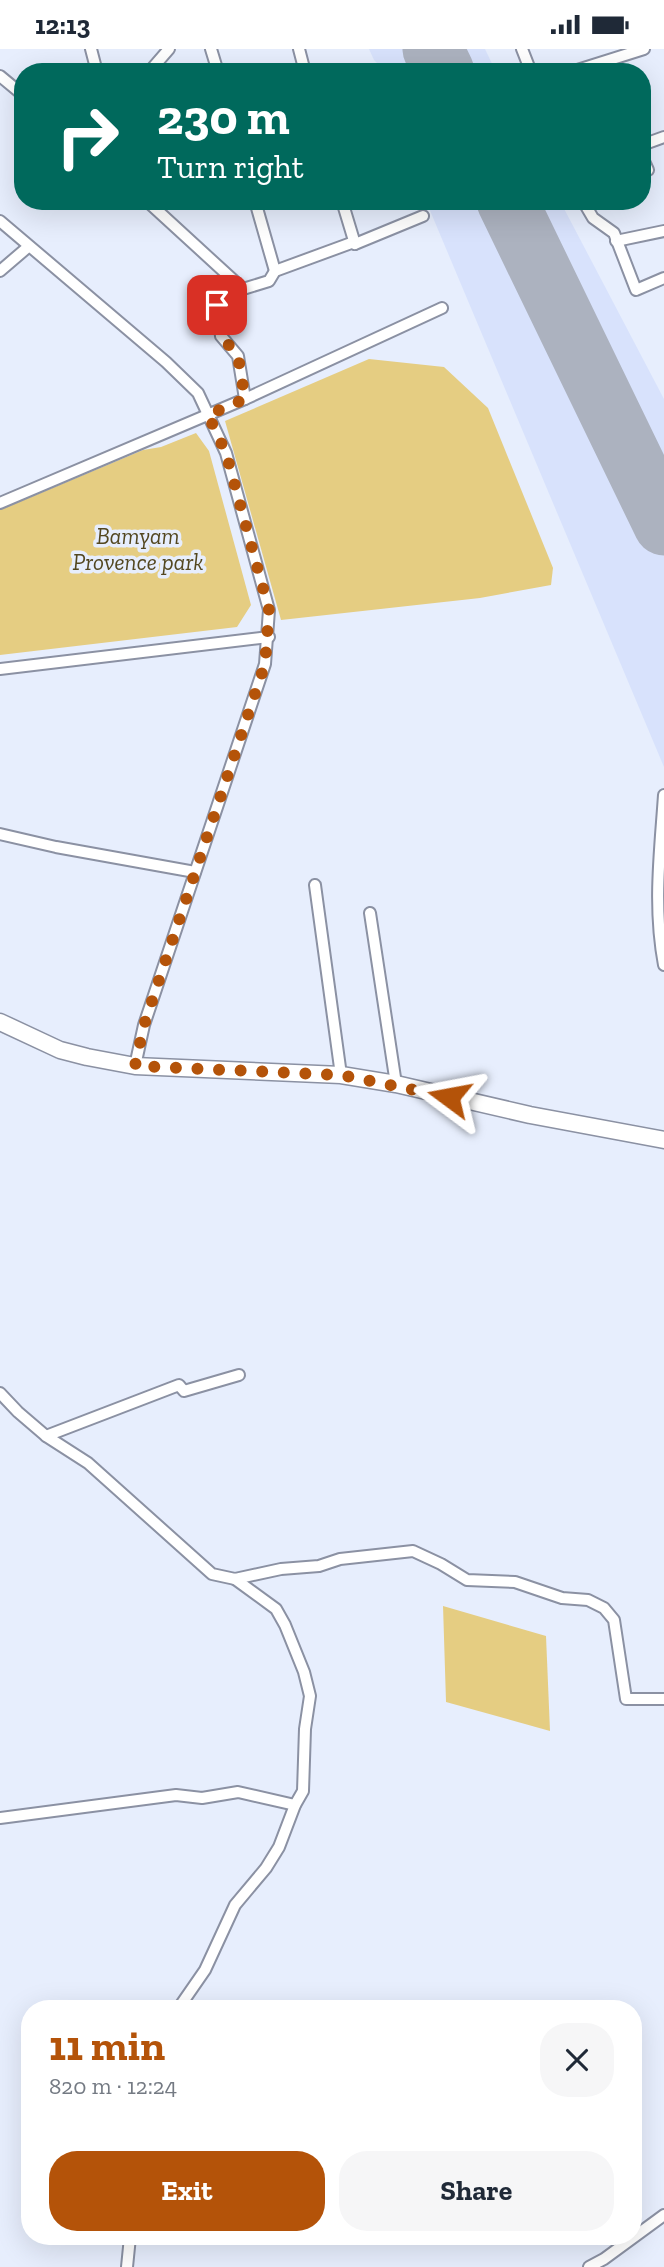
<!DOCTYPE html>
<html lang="en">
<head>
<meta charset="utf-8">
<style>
	:root { --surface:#fff; --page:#f6f6f7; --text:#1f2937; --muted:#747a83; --accent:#b45309 }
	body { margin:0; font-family:"Zilla Slab",serif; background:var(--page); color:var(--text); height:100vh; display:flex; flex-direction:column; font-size:26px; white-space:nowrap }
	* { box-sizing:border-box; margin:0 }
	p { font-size:23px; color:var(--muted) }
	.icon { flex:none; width:38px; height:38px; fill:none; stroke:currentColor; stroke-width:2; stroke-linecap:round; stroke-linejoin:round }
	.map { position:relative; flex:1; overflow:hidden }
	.panel { position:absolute; left:21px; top:1951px; width:621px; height:245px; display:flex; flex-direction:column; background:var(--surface); border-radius:28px; box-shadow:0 7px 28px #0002 }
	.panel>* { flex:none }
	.top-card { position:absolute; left:14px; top:14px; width:637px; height:147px; border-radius:28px; box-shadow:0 7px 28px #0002; background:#00695c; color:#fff; overflow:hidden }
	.pin { position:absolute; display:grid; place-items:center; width:60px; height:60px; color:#fff; margin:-30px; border-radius:14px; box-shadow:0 4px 10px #0006 }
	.me { position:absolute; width:77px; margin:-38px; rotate:283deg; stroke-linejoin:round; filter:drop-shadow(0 0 5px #0008) }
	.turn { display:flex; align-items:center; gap:24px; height:147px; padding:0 28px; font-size:32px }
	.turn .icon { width:91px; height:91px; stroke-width:2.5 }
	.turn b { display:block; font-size:49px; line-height:60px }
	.round { display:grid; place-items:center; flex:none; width:74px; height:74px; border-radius:28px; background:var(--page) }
	.summary { display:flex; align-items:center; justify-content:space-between; height:119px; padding:0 28px }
	h1 { font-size:42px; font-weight:800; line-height:52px; color:var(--accent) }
	.button { display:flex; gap:14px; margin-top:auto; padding:14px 28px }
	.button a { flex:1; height:80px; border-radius:28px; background:var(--accent); color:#fff; font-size:28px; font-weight:800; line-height:80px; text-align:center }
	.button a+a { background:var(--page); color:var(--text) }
	.status { display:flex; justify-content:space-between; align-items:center; height:49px; padding:0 35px; background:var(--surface); direction:ltr }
	.status svg { height:19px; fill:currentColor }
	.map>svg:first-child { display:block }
</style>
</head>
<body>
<div class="status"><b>12:13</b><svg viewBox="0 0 49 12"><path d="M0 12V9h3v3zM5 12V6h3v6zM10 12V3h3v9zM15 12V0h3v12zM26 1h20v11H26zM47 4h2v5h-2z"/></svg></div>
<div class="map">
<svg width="664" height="2218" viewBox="0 0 664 2218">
	<rect width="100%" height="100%" fill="#e7eefd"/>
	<g fill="#d8e2fc">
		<polygon points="369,0 485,0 496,23 386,23 374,11"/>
		<polygon points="426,152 560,152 664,350 664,718"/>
	</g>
	<g fill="#e5cd82">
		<polygon points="369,310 444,318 488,359 553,519 551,536 480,549 281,571 225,372"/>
		<polygon points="196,384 209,402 251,556 237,578 0,606 0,461 143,401 161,398"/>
		<polygon points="443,1557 546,1587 550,1682 446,1653"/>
	</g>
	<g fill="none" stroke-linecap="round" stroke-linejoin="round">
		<g stroke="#acb2bf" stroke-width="61">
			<polyline points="433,0 444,23"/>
			<polyline points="507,152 664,476"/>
		</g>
		<defs>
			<g id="street">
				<polyline points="91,0 97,23"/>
				<polyline points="211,0 218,23"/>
				<polyline points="299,0 305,23"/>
				<polyline points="522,0 531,23"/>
				<polyline points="149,23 169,0"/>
				<polyline points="571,23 644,0"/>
				<polyline points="0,27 23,46"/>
				<polyline points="642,96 664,88"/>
				<polyline points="642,108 648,121"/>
				<polyline points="147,152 243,240 217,256 221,287 238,307 245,350"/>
				<polyline points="255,152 275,222"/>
				<polyline points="342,152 355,195"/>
				<polyline points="583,152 593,169 614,184 636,241 664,229"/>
				<polyline points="0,172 166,313 198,344 226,404 269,561 265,615 144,976 135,1017"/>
				<polyline points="616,192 664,182"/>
				<polyline points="0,222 28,198"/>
				<polyline points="243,240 269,232 275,222 354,193 355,195 423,167"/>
				<polyline points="0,454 245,350 442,259"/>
				<polyline points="0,620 269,588"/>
				<path d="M664,746c-4,59 -11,111 0,170"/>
				<polyline points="0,785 56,798 195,823"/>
				<polyline points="315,836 341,1026"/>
				<polyline points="370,864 396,1035"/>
				<polyline points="0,1344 18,1363 46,1387 88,1414 212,1525 235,1530 281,1520 319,1517 340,1510 413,1502 441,1515 467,1531 515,1533 562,1549 588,1551 604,1559 614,1571 626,1650 664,1650"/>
				<polyline points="46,1387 179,1336 184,1342 239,1326"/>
				<polyline points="0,1769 176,1746 202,1749 238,1743 295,1756"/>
				<polyline points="178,1960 205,1921 235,1856 266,1819 279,1798 295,1756 303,1742 305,1680 310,1647 304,1623 285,1576 276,1560 235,1530"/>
				<polyline points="127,2218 130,2188"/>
				<polyline points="589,2218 604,2210 664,2166"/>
			</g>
			<polyline id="secondary" points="0,973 60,1001 87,1008 135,1017 341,1026 396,1035 530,1066 664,1091"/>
		</defs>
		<use href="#street" stroke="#8b91a3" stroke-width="14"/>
		<use href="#secondary" stroke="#8b91a3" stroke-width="19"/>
		<use href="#street" stroke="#fff" stroke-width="10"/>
		<use href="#secondary" stroke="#fff" stroke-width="16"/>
	</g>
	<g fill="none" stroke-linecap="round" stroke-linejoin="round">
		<polyline stroke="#b45309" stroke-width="12" stroke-dasharray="0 21.6" points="217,256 221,287 238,307 245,350 208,366 226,404 269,561 265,615 144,976 135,1017 341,1026 449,1048"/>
	</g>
	<g text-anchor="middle" stroke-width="7" stroke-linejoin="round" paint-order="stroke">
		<g font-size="23" font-style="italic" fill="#534720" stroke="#e7eefd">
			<text x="138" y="495">Bamyam<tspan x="138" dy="26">Provence park</tspan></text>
		</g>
	</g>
</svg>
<div class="pin" style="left:217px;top:256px;background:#d93025"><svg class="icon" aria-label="arrive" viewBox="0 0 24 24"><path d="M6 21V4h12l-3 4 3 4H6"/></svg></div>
<svg class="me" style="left:449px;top:1048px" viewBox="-20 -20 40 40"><path d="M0-17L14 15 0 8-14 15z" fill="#b45309" stroke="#fff" stroke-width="4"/></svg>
<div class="top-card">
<div class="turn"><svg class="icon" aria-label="right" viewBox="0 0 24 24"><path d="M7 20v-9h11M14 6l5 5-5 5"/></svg><div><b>230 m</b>Turn right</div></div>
</div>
<section class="panel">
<div class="summary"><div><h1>11 min</h1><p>820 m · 12:24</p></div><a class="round"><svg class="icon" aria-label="close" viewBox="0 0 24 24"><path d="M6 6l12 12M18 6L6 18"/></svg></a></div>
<div class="button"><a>Exit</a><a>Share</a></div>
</section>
</div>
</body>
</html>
